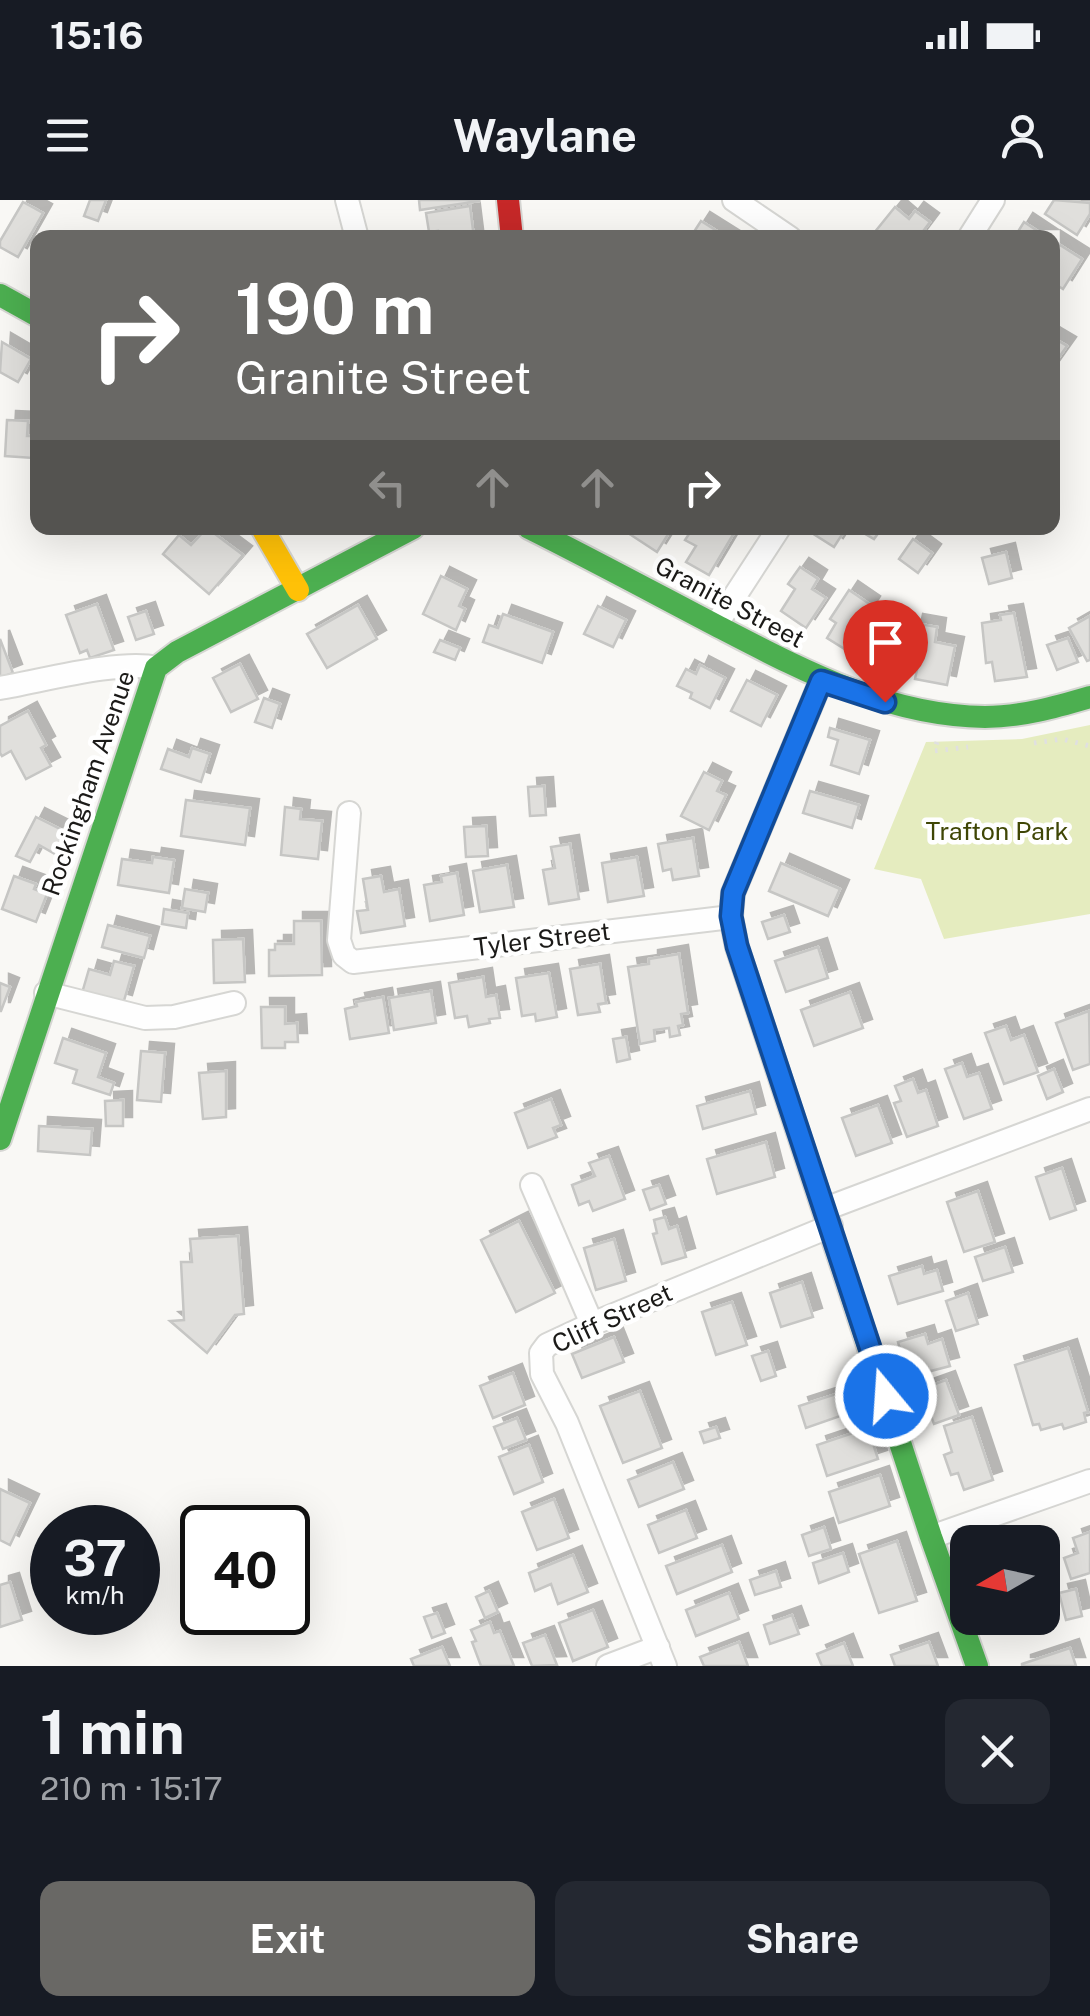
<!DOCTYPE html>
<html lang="en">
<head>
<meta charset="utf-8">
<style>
	:root { --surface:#171b24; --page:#242831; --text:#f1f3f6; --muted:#9ea1a6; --accent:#696865 }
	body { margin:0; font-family:"Public Sans",sans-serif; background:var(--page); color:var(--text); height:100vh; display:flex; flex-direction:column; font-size:38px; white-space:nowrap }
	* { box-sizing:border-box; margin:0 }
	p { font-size:32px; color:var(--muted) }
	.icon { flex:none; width:55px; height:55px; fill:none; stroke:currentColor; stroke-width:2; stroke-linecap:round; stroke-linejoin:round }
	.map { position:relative; height:1466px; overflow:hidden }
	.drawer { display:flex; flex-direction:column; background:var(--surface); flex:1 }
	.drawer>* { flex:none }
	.top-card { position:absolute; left:30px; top:30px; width:1030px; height:305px; border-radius:20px; box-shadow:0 10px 40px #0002; background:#696865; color:#fff; overflow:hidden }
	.needle { width:65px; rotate:261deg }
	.buttons { position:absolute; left:950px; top:1325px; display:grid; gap:20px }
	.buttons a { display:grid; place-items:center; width:110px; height:110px; border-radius:20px; background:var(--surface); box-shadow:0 10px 40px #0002; font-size:50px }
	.speed { position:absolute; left:30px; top:1305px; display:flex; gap:20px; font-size:50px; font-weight:700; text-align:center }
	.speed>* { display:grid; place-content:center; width:130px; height:130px; border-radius:50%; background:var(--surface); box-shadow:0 10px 40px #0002; line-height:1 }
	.speed small { font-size:25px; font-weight:400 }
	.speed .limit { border:5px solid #111; border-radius:15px; background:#fff; color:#111 }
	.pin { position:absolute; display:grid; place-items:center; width:85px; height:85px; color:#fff; margin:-102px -42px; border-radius:50% 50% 50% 0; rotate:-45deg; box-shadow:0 0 10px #0007 }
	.pin .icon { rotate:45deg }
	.me { position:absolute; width:110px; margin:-55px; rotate:342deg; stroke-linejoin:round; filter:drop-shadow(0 0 8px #0008) }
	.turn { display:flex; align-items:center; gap:35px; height:210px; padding:0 40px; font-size:45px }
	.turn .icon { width:130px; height:130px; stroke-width:2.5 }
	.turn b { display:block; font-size:70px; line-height:85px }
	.lanes { display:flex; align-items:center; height:95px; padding:0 40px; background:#0003; justify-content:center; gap:50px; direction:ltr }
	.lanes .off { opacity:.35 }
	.round { display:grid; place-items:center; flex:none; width:105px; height:105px; border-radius:20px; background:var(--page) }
	.head { display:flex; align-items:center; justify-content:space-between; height:170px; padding:0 40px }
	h1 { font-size:60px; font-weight:700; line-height:75px }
	.button { display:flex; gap:20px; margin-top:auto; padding:20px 40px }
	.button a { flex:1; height:115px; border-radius:20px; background:var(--accent); color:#fff; font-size:40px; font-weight:700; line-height:115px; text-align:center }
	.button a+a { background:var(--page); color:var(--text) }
	.status { display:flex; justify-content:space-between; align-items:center; height:70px; padding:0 50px; background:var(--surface); direction:ltr }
	.status svg { height:28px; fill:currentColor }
	header { display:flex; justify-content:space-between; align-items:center; height:130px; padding:0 40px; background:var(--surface); font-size:45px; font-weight:700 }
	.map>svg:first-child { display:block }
</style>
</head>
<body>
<div class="status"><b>15:16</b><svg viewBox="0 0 49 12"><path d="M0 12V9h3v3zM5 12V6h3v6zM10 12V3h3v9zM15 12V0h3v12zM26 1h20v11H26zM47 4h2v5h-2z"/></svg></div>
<header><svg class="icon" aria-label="menu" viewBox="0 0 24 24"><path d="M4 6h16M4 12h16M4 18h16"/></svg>Waylane<svg class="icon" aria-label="person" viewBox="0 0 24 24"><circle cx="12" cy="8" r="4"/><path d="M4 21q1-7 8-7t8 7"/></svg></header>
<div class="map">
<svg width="1090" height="1466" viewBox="0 0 1090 1466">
	<defs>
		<filter id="shadow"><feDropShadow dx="9" dy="-9" stdDeviation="0" flood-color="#0004"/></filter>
	</defs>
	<rect width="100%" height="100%" fill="#f9f8f5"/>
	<polygon fill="#e5ecbf" points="1090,525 1090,714 944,739 921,679 874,669 926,542 1022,539"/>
	<g fill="#e0dfdc" stroke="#c6c6c4" stroke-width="2.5" filter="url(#shadow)">
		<polygon points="90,0 106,0 98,21 84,16"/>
		<polygon points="419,0 479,0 479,1 420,10"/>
		<polygon points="1054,0 1090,3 1090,14 1077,35 1045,14"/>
		<polygon points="23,2 43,13 18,57 0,47 0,41"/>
		<polygon points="470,6 474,38 439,38 438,31 429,32 426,13"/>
		<polygon points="895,7 909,19 915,11 930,22 918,38 870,38"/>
		<polygon points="701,21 728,38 690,38"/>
		<polygon points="1024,22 1048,38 1014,38"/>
		<polygon points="1052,40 1082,59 1063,89 1052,82"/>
		<polygon points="1052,137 1067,146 1052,167"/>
		<polygon points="2,142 31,159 18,182 0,172"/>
		<polygon points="7,220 28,221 27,236 34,236 33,258 5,256"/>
		<polygon points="207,328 243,355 209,394 163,354 179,335 191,345"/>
		<polygon points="632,328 672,328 657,352 628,333"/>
		<polygon points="693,328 737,328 709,375 686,362 696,346 685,340"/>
		<polygon points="815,328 834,328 843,333 834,347 812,333"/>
		<polygon points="855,328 882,328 874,339"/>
		<polygon points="913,339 932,353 918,373 899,359"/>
		<polygon points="1006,352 1012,378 989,384 982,358"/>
		<polygon points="800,367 818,379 812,389 826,398 806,428 781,411 795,389 788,384"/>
		<polygon points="441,376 467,389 459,406 465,409 456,430 423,414"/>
		<polygon points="849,390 871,405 864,416 880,426 859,458 827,438 836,423 830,419"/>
		<polygon points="97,404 114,450 90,458 87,450 80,453 66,415"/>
		<polygon points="358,405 377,439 327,468 307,434"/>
		<polygon points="598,406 626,420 613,447 584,434"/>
		<polygon points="146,411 154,434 136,440 128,417"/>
		<polygon points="1014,413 1027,477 995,481 992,462 986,463 982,423 1001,420 1000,415"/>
		<polygon points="503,414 553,432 542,463 483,442 489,425 498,428"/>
		<polygon points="1090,416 1090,460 1087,461 1069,428"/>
		<polygon points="914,423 937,427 935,442 955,446 947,485 915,479 920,456 908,454"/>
		<polygon points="1068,438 1078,462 1057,470 1047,445"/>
		<polygon points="0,439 13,473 0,478"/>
		<polygon points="440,440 460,448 455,460 434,452"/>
		<polygon points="240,464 258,499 231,512 213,478"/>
		<polygon points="700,465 725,478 710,508 690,498 692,493 677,486 686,469 696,474"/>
		<polygon points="747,480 777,495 761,526 731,511"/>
		<polygon points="264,498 280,504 272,528 255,522"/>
		<polygon points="28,511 46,545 41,548 51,566 26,579 11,551 2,556 0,553 0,526"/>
		<polygon points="830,528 870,540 859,574 831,565 838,540 828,537"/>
		<polygon points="192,548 210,554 201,582 161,569 168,549 189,557"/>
		<polygon points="704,572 722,581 717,591 726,595 709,630 681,616"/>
		<polygon points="544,586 546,615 530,616 528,587"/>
		<polygon points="810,591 859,605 852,628 803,613"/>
		<polygon points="186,600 250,608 245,645 181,636"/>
		<polygon points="285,607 301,609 300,619 322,621 318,659 281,655"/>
		<polygon points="36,617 66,632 55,654 39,645 30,662 16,656"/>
		<polygon points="486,626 488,656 466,657 464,627"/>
		<polygon points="693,638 699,676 673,680 671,669 663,671 658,644"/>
		<polygon points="570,644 579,699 549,704 543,670 555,668 551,647"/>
		<polygon points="153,657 174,660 169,693 118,685 122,659 152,663"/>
		<polygon points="637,657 644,696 608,702 602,663"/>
		<polygon points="781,663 840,689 828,716 769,691"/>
		<polygon points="507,665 514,707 480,712 473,671"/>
		<polygon points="457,673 464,715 430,721 424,685 442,682 441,676"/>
		<polygon points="14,676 36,684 34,689 47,694 36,722 2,709"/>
		<polygon points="381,676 384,692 399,689 405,726 361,733 357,711 368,710 363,679"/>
		<polygon points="185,689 208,693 205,712 182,708"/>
		<polygon points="164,709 188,713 186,728 162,724"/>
		<polygon points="784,715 790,732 768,739 762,722"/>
		<polygon points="294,721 321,721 322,775 269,776 269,750 275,750 275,744 294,744"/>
		<polygon points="108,725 150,736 144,758 102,747"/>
		<polygon points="243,739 245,782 214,783 213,740"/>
		<polygon points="818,747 828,778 786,792 775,761"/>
		<polygon points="679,754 688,813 681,814 683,825 678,826 680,835 670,837 669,828 654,830 655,841 640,844 628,767 649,764 649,759"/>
		<polygon points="114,761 134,766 123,804 82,793 89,769 110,775"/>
		<polygon points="600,764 606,803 598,804 600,812 578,815 570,769"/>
		<polygon points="549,773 557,817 536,821 535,814 522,816 516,778"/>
		<polygon points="483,777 486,797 496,795 500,818 489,819 490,823 469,827 467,816 455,818 449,783"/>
		<polygon points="0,783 10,787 1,811 0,811"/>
		<polygon points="431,791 436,823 394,830 389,798"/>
		<polygon points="850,792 863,828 814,846 801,810"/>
		<polygon points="383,797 389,833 350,839 345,809 357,806 356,802"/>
		<polygon points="261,807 285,807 285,824 297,823 298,842 285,842 285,848 262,848"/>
		<polygon points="1089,811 1090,864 1073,870 1056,823"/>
		<polygon points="1006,826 1011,840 1024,835 1038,872 1004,884 985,833"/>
		<polygon points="626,837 630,859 617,862 613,839"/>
		<polygon points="63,838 106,853 98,877 114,883 110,895 73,883 77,870 55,863"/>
		<polygon points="141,851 165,853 161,902 137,900"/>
		<polygon points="962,863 967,877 979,873 992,909 964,919 945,869"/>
		<polygon points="1054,869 1063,892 1047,899 1038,876"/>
		<polygon points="226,871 226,917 203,919 199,873"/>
		<polygon points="913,879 918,893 926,890 938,926 907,937 894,903 901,901 895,886"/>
		<polygon points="750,891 756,914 703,929 697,906"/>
		<polygon points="551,899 561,925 553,928 557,937 528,948 515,913"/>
		<polygon points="123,900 123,926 106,926 105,901"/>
		<polygon points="878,905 892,943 856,956 842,918"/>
		<polygon points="39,926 92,929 90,955 38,951"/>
		<polygon points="766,942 775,977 717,994 707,959"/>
		<polygon points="609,956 625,999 593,1011 589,1001 579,1005 572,985 595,976 589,963"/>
		<polygon points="1062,968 1076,1010 1050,1019 1036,977"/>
		<polygon points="659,985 666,1004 650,1010 643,990"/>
		<polygon points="978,991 995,1042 964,1052 947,1002"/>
		<polygon points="665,1017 669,1029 677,1026 686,1057 662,1064 653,1034 657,1033 654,1020"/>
		<polygon points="519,1021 555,1093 516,1112 481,1040"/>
		<polygon points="238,1036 244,1114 235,1115 207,1153 170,1121 184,1120 181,1062 192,1062 190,1039"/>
		<polygon points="614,1039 626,1081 596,1090 584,1048"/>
		<polygon points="1005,1047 1013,1072 983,1081 975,1057"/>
		<polygon points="922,1066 924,1074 937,1070 943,1091 898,1104 889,1076"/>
		<polygon points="802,1082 813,1117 781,1127 770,1093"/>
		<polygon points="968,1093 978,1124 956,1131 946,1101"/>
		<polygon points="732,1102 747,1145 716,1155 702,1112"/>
		<polygon points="925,1134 928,1144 942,1139 950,1166 908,1177 898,1142"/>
		<polygon points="614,1137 624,1162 582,1178 572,1154"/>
		<polygon points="1068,1148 1088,1212 1084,1213 1086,1222 1064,1229 1062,1224 1041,1230 1039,1224 1033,1225 1015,1165"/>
		<polygon points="768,1151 776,1176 761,1181 752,1156"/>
		<polygon points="513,1173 525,1205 493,1218 480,1186"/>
		<polygon points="946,1180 959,1215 934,1224 921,1189"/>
		<polygon points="640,1191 662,1248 623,1263 600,1206"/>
		<polygon points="839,1193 846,1214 806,1228 799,1206"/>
		<polygon points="972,1217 993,1280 964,1290 958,1273 951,1275 944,1255 952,1252 944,1226"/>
		<polygon points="517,1218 526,1240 503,1249 494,1227"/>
		<polygon points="716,1227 720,1238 704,1243 700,1232"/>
		<polygon points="868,1228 878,1259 827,1276 817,1245"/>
		<polygon points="529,1245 543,1282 514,1294 499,1257"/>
		<polygon points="673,1262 684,1289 639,1307 628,1280"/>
		<polygon points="880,1275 890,1306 839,1323 829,1292"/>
		<polygon points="0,1289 30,1303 10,1345 0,1340"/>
		<polygon points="554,1299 569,1338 537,1350 522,1312"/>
		<polygon points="686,1310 697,1338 659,1353 648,1325"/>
		<polygon points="824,1327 831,1349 809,1356 802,1335"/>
		<polygon points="1090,1332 1090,1373 1071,1379 1064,1358 1078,1353 1073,1338"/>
		<polygon points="897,1341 917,1401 879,1413 859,1354"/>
		<polygon points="722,1345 732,1372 677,1394 666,1366"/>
		<polygon points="843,1353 849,1372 819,1383 813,1363"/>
		<polygon points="573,1355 588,1392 558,1404 551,1384 535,1391 529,1373"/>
		<polygon points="776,1371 781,1387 755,1395 750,1380"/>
		<polygon points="10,1382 22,1420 0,1427 0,1385"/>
		<polygon points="1076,1389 1082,1416 1066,1420 1059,1393"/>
		<polygon points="489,1391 498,1412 485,1418 476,1397"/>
		<polygon points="729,1393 739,1419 696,1436 686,1410"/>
		<polygon points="593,1410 608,1447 573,1461 559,1423"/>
		<polygon points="437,1413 445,1433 432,1438 424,1417"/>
		<polygon points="792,1415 799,1434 770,1444 764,1425"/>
		<polygon points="490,1422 494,1433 500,1431 514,1466 481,1466 472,1442 476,1441 471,1430"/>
		<polygon points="545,1435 557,1465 532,1466 523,1443"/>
		<polygon points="739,1442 748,1466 704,1466 700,1457"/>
		<polygon points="929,1442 938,1466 895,1466 891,1455"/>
		<polygon points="844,1443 853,1466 822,1466 817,1454"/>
		<polygon points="442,1447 450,1466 414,1466 411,1459"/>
		<polygon points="1070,1448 1076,1466 1022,1466 1022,1464"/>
	</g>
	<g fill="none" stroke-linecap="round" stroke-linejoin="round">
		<defs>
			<g id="street">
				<polyline points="347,0 357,38"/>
				<polyline points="734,0 790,38"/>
				<polyline points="969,38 993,0"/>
				<polyline points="716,425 779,328"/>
				<path d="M0,488c38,-6 121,-29 156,-20"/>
				<polyline points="349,613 339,740 344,755 353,762 731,717"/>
				<polyline points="46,793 145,818 174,817 234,803"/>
				<polyline points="532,985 592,1124"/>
				<polyline points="825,1009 1090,909"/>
				<polyline points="931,1337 1090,1281"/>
				<polyline points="608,1466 658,1447"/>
				<polyline points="665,1466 567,1223 542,1174 541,1153 547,1145 592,1124 831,1026"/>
			</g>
			<g id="fast">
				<polyline points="0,95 38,116"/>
				<path d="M529,328c64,32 127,66 190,99 85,44 169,89 266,90 36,0 71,-10 105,-20"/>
				<polyline points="821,481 733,693 731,717 737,747 931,1337 977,1466"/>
				<polyline points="0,939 156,468 177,452 413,328"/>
			</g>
			<polyline id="slow" points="262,328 298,390"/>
			<polyline id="jam" points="508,0 512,38"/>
		</defs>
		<use href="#street" stroke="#d6d6d3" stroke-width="26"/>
		<use href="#fast" stroke="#d6d6d3" stroke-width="26"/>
		<use href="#slow" stroke="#d6d6d3" stroke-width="26"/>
		<use href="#jam" stroke="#d6d6d3" stroke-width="26"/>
		<g stroke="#e0e0e0" stroke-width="5" stroke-dasharray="2.5 8" stroke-linecap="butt">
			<polyline points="937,542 934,551 968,547"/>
			<polyline points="1034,543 1062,539 1090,546"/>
		</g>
		<use href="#street" stroke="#fefefe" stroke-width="22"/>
		<use href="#fast" stroke="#4caf50" stroke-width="22"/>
		<use href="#slow" stroke="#ffc107" stroke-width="22"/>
		<use href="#jam" stroke="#c62828" stroke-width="22"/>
	</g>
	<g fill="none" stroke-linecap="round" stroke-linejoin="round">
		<defs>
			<polyline id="route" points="885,502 821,481 733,693 731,716 737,746 886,1196"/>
		</defs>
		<use href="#route" stroke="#114b97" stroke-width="25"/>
		<use href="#route" stroke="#1a73e8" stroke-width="18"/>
	</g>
	<g text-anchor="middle" stroke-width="9" stroke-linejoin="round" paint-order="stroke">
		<g font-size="25" fill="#1b1a18" stroke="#fff">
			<text transform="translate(730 402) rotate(28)" y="9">Granite Street</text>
			<text transform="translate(88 583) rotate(-71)" y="9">Rockingham Avenue</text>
			<text transform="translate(542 739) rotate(-7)" y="9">Tyler Street</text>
			<text transform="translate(612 1118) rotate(-25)" y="9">Cliff Street</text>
		</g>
		<g font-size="25" fill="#3f4605" stroke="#fff">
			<text x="997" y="640">Trafton Park</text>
		</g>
	</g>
</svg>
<div class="buttons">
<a><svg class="needle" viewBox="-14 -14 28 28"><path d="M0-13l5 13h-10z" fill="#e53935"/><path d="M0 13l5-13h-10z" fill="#9ea1a6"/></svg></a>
</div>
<div class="speed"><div>37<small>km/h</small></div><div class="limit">40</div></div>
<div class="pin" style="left:885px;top:502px;background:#d93025"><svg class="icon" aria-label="arrive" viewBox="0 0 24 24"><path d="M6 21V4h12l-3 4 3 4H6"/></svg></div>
<svg class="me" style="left:886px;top:1196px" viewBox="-20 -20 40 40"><circle r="17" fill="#1a73e8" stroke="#fff" stroke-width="3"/><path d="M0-11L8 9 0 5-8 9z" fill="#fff"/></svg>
<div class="top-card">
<div class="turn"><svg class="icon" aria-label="right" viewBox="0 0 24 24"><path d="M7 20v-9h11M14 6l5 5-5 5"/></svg><div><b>190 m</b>Granite Street</div></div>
<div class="lanes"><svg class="icon off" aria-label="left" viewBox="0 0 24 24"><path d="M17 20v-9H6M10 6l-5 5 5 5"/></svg><svg class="icon off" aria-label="ahead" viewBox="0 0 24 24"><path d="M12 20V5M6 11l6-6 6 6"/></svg><svg class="icon off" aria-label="ahead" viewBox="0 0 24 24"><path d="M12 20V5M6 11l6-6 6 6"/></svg><svg class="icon" aria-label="right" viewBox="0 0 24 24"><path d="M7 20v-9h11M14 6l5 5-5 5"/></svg></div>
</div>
</div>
<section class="drawer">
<div class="head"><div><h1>1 min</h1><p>210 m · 15:17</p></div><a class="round"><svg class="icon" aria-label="close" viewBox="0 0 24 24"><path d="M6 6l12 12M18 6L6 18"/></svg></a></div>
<div class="button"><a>Exit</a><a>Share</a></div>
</section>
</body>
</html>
